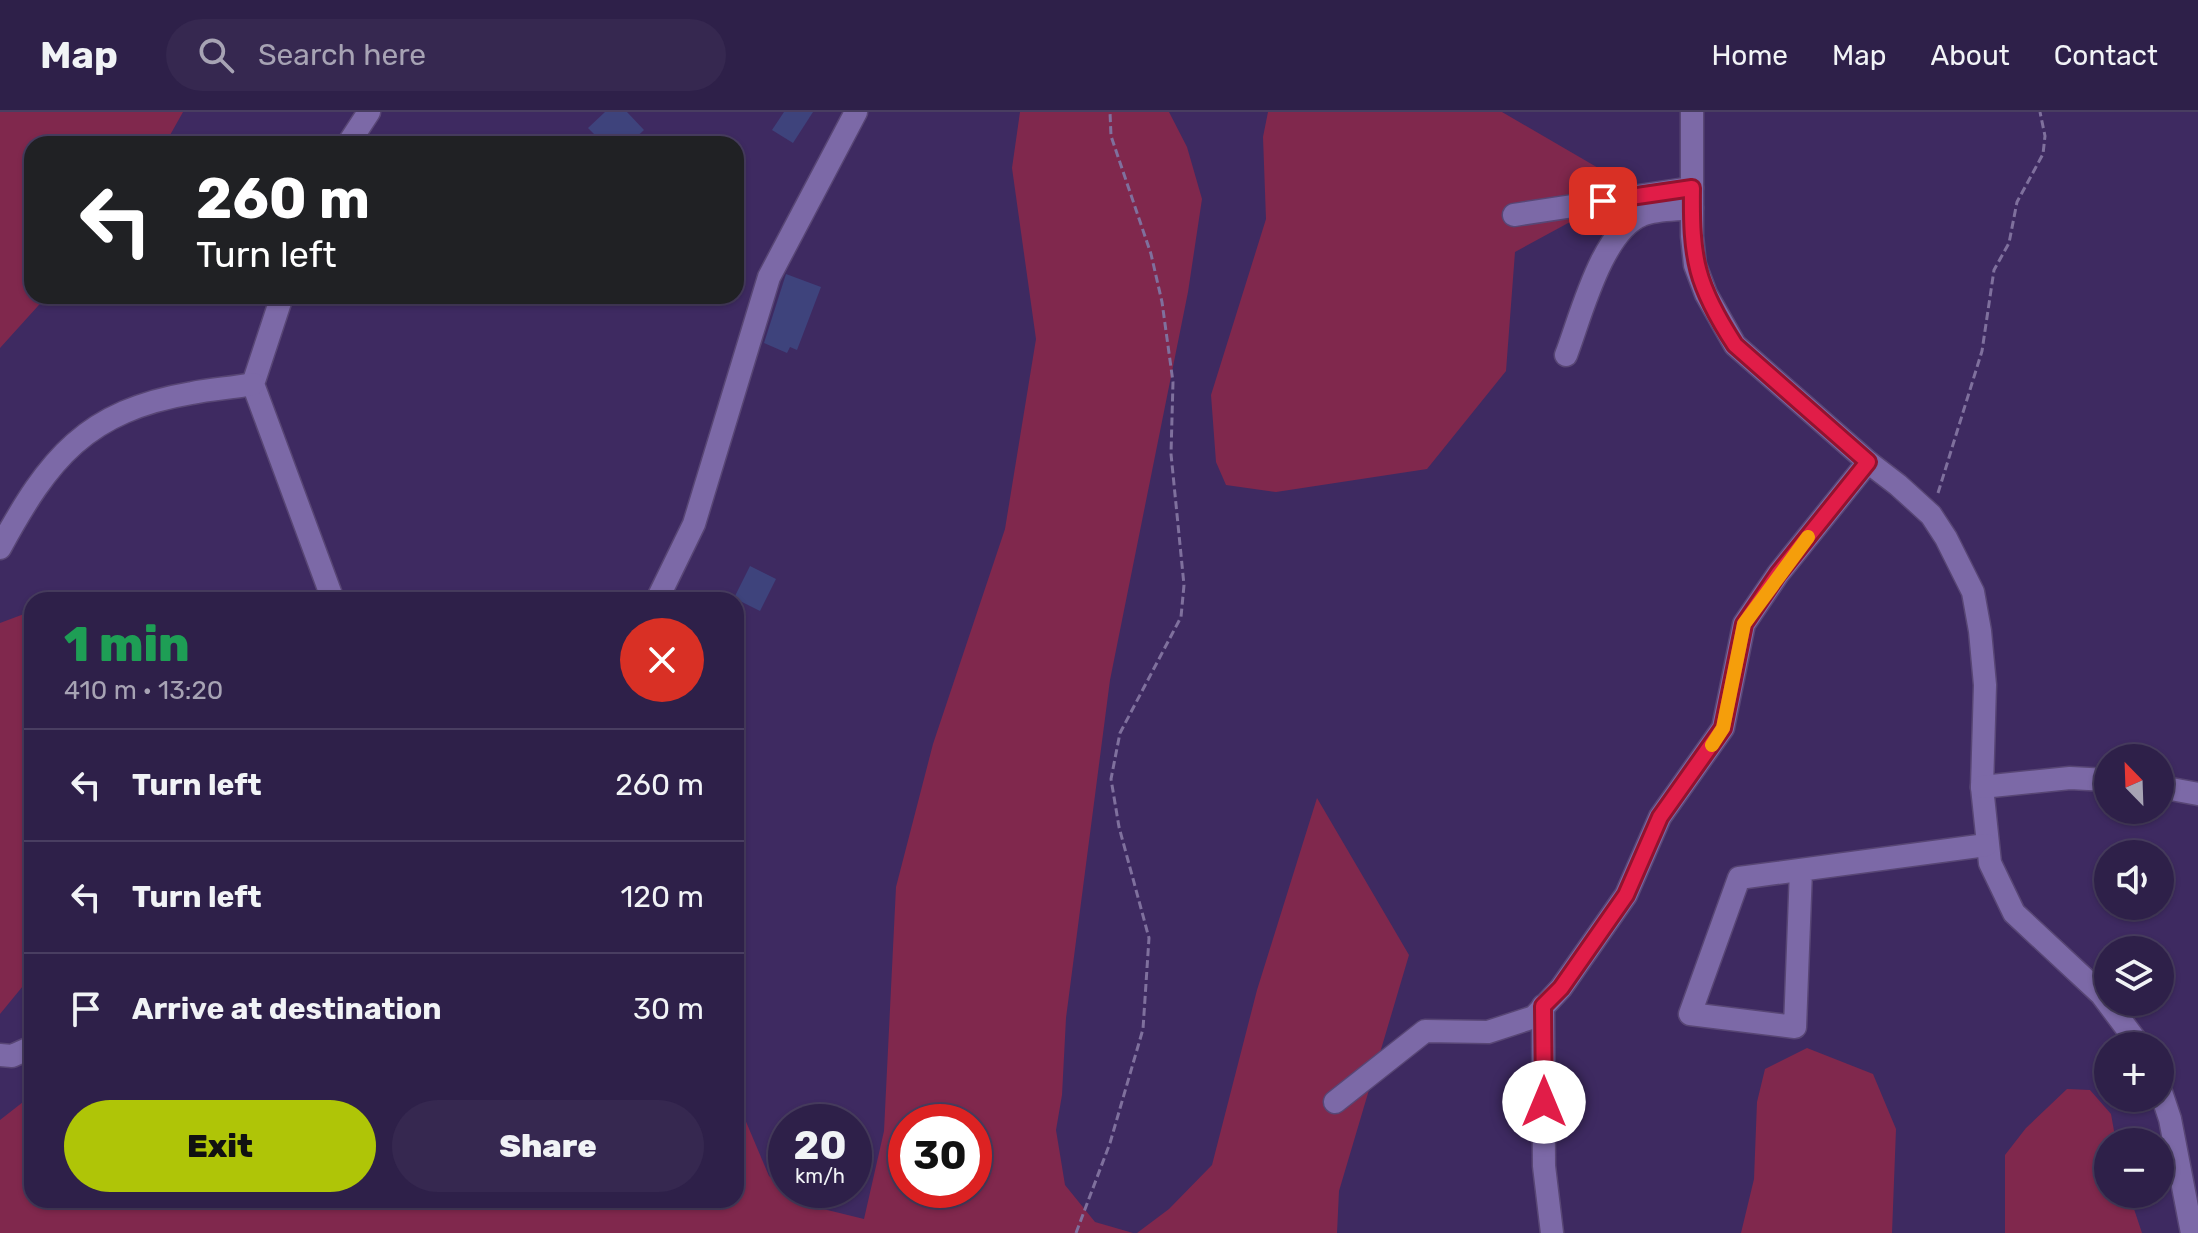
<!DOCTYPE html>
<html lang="en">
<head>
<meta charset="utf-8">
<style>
	:root { --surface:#2e2049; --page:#362850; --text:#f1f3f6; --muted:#a7a3b4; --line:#493e61; --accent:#afc507 }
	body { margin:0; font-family:Rubik,sans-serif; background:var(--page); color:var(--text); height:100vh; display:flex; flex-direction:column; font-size:30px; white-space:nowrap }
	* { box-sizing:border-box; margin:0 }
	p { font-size:26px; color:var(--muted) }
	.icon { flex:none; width:44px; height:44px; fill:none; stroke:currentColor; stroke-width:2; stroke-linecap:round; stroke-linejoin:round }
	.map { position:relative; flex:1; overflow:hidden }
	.panel { position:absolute; left:24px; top:480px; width:720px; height:616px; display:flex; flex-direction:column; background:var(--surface); border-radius:24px; box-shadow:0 2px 6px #0004,0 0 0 2px var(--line) }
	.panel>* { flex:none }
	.banner { position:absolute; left:24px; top:24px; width:720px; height:168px; border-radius:24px; box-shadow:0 2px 6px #0004,0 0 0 2px var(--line); background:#202124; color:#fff; overflow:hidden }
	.needle { width:52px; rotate:337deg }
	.controls { position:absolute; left:2094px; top:632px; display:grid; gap:16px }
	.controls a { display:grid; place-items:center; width:80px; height:80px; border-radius:50%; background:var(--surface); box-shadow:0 2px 6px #0004,0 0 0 2px var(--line); font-size:40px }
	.speed { position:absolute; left:768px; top:992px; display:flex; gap:16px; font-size:40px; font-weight:700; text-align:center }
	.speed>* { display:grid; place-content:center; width:104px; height:104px; border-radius:50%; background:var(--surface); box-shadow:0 2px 6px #0004,0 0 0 2px var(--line); line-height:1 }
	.speed small { font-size:20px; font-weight:400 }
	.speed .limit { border:12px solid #d22; background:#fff; color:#111 }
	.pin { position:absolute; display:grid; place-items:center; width:68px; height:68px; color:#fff; margin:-34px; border-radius:16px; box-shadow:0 4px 12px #0006 }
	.me { position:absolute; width:88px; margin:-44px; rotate:0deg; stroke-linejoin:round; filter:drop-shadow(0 0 6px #0008) }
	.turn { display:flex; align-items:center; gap:28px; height:168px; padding:0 40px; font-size:36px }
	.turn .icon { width:104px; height:104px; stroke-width:2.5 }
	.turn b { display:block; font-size:56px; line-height:68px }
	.round { display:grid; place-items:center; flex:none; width:84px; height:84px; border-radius:42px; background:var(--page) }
	.overview { display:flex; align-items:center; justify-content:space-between; height:136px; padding:0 40px }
	h1 { font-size:48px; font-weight:800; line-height:60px; color:#1e9e55 }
	.cta { display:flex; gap:16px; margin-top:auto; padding:16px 40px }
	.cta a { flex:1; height:92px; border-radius:48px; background:var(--accent); color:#111; font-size:32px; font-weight:800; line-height:92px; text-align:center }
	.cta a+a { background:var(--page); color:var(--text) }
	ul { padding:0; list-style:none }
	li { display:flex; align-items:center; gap:24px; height:112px; padding:0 40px; border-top:2px solid var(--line) }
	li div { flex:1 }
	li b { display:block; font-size:30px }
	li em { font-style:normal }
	header { display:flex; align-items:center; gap:48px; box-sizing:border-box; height:112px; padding:0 40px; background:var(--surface); border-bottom:2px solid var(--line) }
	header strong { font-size:38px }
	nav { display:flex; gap:44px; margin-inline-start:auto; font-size:28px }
	.search { width:560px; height:72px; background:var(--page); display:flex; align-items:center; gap:20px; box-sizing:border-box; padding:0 28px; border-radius:44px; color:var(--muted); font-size:30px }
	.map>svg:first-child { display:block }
</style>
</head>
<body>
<header>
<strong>Map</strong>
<div class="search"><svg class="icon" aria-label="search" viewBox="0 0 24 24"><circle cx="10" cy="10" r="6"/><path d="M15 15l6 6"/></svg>Search here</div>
<nav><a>Home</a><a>Map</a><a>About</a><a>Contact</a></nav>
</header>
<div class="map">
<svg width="2198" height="1121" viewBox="0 0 2198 1121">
	<rect width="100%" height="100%" fill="#3e2a61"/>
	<g fill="#80284d" fill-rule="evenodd">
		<polygon points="0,0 183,0 165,32 32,32 32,184 47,184 0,236"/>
		<path d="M1020,0h149l18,35 15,52 -14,93 -78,388 -44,338 -4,77 -6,35 9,55 30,37 38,11h-1133v-113l32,-25v105h704v-102l33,78 42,30 53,13 20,-88 12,-244 37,-143 72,-215 31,-190 -24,-171zM906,1010h68v68h-68z"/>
		<polygon points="1268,0 1502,0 1600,57 1605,91 1515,140 1506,259 1427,357 1276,380 1226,373 1216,350 1211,283 1266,107 1263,25"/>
		<polygon points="32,499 32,863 0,902 0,511"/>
		<polygon points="1317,686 1409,843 1339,1079 1337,1121 1137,1121 1169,1097 1212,1053 1257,878"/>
		<polygon points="1807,936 1873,962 1896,1017 1892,1121 1741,1121 1754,1067 1757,990 1765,957"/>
		<polygon points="2067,977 2090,978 2111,1002 2116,1030 2108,1030 2108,1082 2129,1082 2142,1121 2005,1121 2005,1043 2026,1016"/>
	</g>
	<g fill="#3e437c">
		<polygon points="605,0 627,0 644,18 629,32 604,32 588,16"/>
		<polygon points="784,0 813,0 793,31 772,18"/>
		<polygon points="786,162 821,175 797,238 790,235 787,241 764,231"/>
		<polygon points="750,454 776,467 760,499 734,486"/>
	</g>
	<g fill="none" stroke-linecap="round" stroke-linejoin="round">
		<defs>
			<g id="minor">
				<polyline points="1692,0 1692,124 1695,153 1706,182 1735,233 1868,350 1898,373 1931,403 1946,426 1973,480 1980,519 1985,573 1982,675 1990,751 2014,801 2101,882 2140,934"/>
				<polyline points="348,32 369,0"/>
				<polyline points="1514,103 1692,76"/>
				<polyline points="282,184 253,272 333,488"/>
				<path d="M1566,243c15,-39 36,-124 76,-140 14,-6 34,-5 50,-7"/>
				<path d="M0,436c49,-90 86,-137 192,-155 20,-4 40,-5 61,-9"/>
				<polyline points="657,488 694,412 769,165 856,0"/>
				<polyline points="1982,675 2070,666 2108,668"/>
				<polyline points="2160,675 2198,682"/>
				<polyline points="1801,758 1795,915 1690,902 1739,766 1986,733"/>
				<polyline points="1543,894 1544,1054 1552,1121"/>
				<polyline points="0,943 12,944 32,935"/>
				<polyline points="2160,977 2170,1007 2192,1121"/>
				<polyline points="1335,990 1425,919 1488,920 1534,905 1561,876 1626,783 1660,705 1723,616 1744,512 1778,462 1868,350"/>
			</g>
		</defs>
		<use href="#minor" stroke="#584675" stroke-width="25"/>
		<g stroke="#7f709d" stroke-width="3" stroke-dasharray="8 4" stroke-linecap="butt">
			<polyline points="1938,381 1982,239 1994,158 2009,131 2017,90 2043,42 2045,24 2040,0"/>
			<polyline points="1076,1121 1110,1031 1143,917 1149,826 1119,715 1111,667 1120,621 1181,505 1184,473 1171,342 1173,270 1162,190 1151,142 1111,24 1110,0"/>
		</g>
		<use href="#minor" stroke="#7c69a7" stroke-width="22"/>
	</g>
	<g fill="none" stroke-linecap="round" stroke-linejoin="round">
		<defs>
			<path id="route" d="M1544,990l-1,-96 18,-18 65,-93 34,-78 63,-89 21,-104 34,-50 90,-112 -133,-117c-39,-60 -44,-86 -43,-157l-89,13"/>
		</defs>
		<use href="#route" stroke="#92132f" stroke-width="20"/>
		<use href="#route" stroke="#e11d48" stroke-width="14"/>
		<polyline stroke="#f59e0b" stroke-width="14" points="1712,633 1723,616 1744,512 1808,425"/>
	</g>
</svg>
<div class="controls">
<a><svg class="needle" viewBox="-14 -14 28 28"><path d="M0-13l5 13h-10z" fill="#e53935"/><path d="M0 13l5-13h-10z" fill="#a7a3b4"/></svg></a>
<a><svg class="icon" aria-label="sound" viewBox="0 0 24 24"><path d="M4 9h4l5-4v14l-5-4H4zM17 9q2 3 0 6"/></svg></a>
<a><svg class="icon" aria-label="layers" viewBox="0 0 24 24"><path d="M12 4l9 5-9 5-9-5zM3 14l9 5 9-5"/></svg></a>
<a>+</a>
<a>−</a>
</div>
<div class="speed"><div>20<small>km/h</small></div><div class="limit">30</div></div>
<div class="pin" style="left:1603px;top:89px;background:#d93025"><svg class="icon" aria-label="arrive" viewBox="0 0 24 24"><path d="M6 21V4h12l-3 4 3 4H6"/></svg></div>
<svg class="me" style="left:1544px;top:990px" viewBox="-20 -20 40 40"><circle r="19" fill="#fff"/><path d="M0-13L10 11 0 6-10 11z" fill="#e11d48"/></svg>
<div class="banner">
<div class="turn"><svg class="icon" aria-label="left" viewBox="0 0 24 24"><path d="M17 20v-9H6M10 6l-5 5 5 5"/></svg><div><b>260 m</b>Turn left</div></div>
</div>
<section class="panel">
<div class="overview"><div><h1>1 min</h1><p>410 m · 13:20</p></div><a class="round" style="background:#d93025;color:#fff"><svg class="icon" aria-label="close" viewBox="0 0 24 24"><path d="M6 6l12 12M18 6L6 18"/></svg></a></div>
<ul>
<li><svg class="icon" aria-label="left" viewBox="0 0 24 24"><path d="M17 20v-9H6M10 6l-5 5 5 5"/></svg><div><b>Turn left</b></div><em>260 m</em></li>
<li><svg class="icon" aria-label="left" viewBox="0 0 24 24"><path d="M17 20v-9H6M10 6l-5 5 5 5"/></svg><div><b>Turn left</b></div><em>120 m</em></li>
<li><svg class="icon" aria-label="arrive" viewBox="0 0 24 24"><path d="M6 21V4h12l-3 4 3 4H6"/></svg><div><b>Arrive at destination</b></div><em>30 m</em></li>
</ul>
<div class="cta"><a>Exit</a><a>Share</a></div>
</section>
</div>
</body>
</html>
